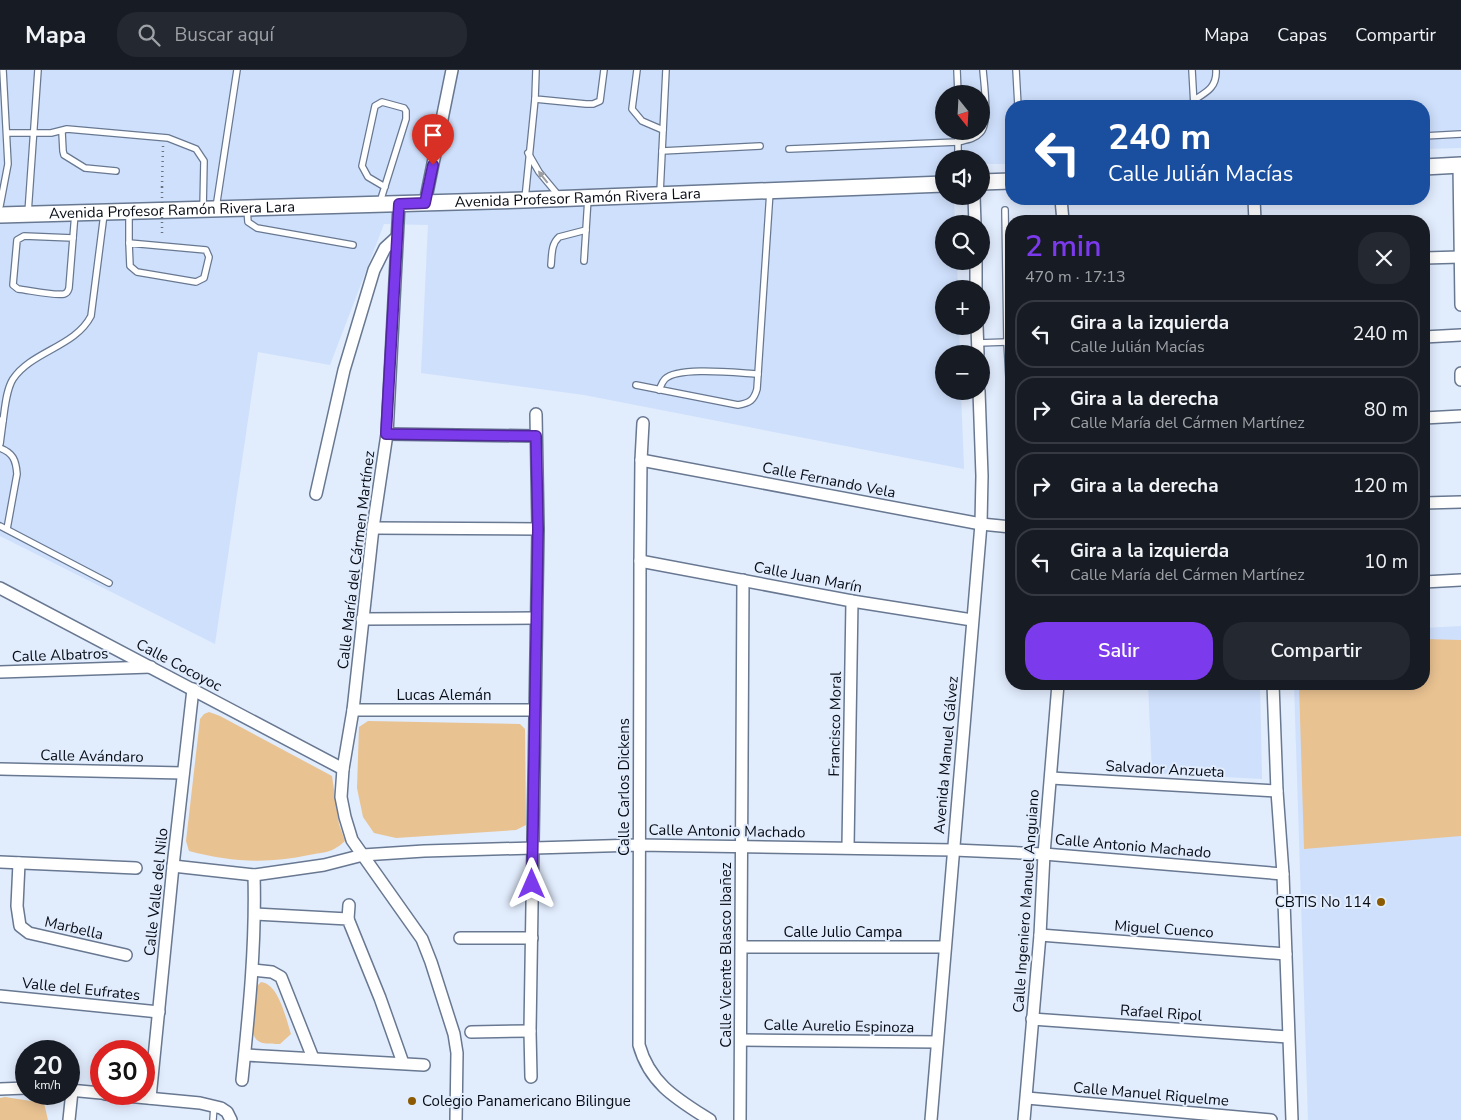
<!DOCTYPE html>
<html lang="es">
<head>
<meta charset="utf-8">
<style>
	:root { --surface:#171b24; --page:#242831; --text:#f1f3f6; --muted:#9ea1a6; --line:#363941; --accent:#7c3aed }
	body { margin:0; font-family:"Nunito Sans",sans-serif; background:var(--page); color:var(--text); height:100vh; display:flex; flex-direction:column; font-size:19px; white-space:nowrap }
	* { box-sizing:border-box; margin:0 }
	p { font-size:16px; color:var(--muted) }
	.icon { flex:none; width:28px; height:28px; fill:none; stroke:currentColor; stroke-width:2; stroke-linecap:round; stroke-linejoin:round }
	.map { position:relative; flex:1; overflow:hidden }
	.drawer { position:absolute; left:1005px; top:145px; width:425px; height:475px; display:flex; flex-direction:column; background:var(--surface); border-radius:20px; box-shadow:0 2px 12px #0003 }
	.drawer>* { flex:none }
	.guide { position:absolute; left:1005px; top:30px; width:425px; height:105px; border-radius:20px; box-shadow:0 2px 12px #0003; background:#1a4fa0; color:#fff; overflow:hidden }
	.needle { width:32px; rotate:162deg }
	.fabs { position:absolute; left:935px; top:15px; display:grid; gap:10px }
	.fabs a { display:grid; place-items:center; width:55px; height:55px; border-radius:50%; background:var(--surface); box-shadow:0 2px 12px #0003; font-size:25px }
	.speed { position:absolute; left:15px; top:970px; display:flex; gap:10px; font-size:25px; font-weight:700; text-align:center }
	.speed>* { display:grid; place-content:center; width:65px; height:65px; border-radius:50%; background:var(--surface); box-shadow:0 2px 12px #0003; line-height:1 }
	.speed small { font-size:12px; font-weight:400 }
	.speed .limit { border:8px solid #d22; background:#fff; color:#111 }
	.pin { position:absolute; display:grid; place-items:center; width:42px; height:42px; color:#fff; margin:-51px -21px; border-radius:50% 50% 50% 0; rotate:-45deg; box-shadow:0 0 5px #0007 }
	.pin .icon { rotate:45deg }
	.me { position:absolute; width:55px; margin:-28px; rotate:0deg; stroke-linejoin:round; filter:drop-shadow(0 0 4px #0008) }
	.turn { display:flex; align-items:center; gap:18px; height:105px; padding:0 20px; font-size:22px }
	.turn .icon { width:65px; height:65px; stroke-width:2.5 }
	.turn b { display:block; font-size:35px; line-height:42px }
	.round { display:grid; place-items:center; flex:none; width:52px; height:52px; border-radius:20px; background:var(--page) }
	.head { display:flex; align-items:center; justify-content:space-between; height:85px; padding:0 20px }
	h1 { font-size:30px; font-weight:600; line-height:38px; color:var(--accent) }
	.button { display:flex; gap:10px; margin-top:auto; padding:10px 20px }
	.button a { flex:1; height:58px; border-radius:20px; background:var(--accent); color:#fff; font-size:20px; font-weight:600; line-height:58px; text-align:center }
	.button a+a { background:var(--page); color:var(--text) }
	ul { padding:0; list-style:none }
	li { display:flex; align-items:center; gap:15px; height:68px; margin:0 10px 8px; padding:0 10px; border:2px solid var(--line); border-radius:20px }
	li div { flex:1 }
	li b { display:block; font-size:19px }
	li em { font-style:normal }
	header { display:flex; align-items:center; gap:30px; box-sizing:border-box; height:70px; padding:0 25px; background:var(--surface); border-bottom:1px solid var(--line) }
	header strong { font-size:24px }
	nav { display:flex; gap:28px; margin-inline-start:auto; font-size:18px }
	.search { width:350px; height:45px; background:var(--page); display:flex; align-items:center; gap:12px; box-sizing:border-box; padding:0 18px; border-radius:20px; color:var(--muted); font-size:19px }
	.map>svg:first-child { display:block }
</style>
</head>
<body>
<header>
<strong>Mapa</strong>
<div class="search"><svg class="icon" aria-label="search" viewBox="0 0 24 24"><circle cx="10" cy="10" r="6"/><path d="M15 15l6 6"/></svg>Buscar aquí</div>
<nav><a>Mapa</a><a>Capas</a><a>Compartir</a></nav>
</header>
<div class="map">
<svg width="1461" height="1050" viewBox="0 0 1461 1050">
	<rect width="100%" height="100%" fill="#e1ecfd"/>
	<g fill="#cfe0fc" fill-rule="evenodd">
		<path d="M0,0h1461v78l-37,1v-43h-413v58h-30v-5h-37v37h10l1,28h-11v37h13l1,28h-14v37h15l1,28h-16v37h17l3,78 -380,-74 -163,-22 7,-148 -44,-1 -54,141 -72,-13 -43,292 -215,-108zM944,24h37v37h-37z"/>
		<polygon points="1461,556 1461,1050 1308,1050 1294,614 1424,614 1424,558"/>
		<polygon points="1148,614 1260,614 1262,709 1152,703"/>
	</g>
	<g fill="#e9c291">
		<polygon points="1424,569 1461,570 1461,766 1304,779 1299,614 1424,614"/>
		<path d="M209,642l11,4 112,60 7,48 6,17c-13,12 -20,11 -36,14 -41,9 -79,7 -120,-4l-3,-10 14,-122 4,-5z"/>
		<polygon points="368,651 520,654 525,659 526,755 516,760 396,768 374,763 363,747 357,718 359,657"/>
		<path d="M261,912c18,2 25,37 30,52l-11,10c-12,-1 -23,2 -27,-11l4,-47z"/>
		<polygon points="5,1027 44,1033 48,1050 0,1050 0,1028"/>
	</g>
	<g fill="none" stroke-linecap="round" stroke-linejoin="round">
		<defs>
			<g id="service">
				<polyline points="536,0 535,29 586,34 593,34 600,31 604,0"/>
				<polyline points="637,0 632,39 642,51 663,60"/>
				<polyline points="957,0 958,24"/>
				<polyline points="1016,0 1018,36"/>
				<polyline points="1192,0 1194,36"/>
				<path d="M1194,30c13,-8 23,-13 22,-30"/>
				<polyline points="958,61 958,89"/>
				<polyline points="62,62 63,81 64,85 85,98 116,101"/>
				<polyline points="8,63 51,63 67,59 168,68 196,79 204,91 203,139"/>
				<polyline points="1424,66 1461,64"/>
				<path d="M789,79l169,-7c8,-2 17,-3 22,-9 10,-9 4,-49 3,-63"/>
				<polyline points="662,81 760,76"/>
				<polyline points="528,83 539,102 559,126"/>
				<polyline points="660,123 666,0"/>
				<polyline points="525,129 535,29"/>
				<polyline points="380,132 406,49 406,41 404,38 382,32 375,36 362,96 368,107 385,117"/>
				<polyline points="0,136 8,94 3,0"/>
				<polyline points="216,138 237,0"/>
				<polyline points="247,139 248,152 257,158 353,175"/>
				<polyline points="1005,140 1007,272 1011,343"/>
				<polyline points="28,143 38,0"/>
				<polyline points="129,143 129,173"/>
				<path d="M24,166l49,2 -4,50c-1,3 -1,5 -5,6 -9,2 -36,-4 -46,-5l-5,-4 4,-45z"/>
				<polyline points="73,168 75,143"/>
				<polygon points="129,173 206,180 209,187 204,208 196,212 137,202 130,196"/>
				<polyline points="584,191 588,128"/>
				<path d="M551,195c1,-10 0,-21 8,-28l27,-7"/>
				<polyline points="978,273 1007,272"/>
				<path d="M636,315l102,20c12,-2 16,-5 19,-16l13,-198"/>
				<path d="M659,320c2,-4 3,-8 6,-11 13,-13 73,-6 93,-5"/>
				<path d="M0,350l3,1c2,-13 3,-31 10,-42 19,-28 62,-32 78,-63l13,-102"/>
				<polyline points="0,374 3,351"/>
				<path d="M0,378c13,5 16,12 17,26l-10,55"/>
				<polyline points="0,456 109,513"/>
				<polyline points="213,1050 214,1036"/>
			</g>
			<g id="minor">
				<polyline points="1459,95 1461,235"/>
				<polyline points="974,126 975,154"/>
				<polyline points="1061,129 1063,151"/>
				<polyline points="1254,129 1255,151"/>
				<polyline points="425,133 452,0"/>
				<polyline points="399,134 387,364 373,458 353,640 343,699 341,727 345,747 352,770 422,869 431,892 454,964 457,983 456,1050"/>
				<polyline points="1424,188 1460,187"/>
				<polyline points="976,191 976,219"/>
				<polyline points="977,256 978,284"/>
				<polyline points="1424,267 1461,265"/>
				<polyline points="1461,303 1461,310"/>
				<polyline points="1424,348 1461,346"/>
				<path d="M643,353l-2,37 -1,101 -1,484c11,39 38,54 71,75"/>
				<polyline points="387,364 536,366"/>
				<polyline points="641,390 981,454 1011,457"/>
				<polyline points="316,424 344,300 374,200 385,178 397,167"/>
				<polyline points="1424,433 1461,432"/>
				<polyline points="373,458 538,459"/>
				<polyline points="640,491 852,531 972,550"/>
				<polyline points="1424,512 1461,510"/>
				<polyline points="0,518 343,699"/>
				<polyline points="362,549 536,548"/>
				<polyline points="0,602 151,597"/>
				<polyline points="1273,614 1277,721 1283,804 1292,1050"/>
				<polyline points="353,640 534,640"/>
				<polyline points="0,699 183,703"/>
				<polyline points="1051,708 1277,721"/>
				<polyline points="848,777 852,531"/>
				<polyline points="0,792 136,798"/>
				<polyline points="19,793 17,836 20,856 29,863 126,885"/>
				<polyline points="173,796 254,805 324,795 363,785 424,781 638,775 954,780 1044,784 1283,804"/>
				<polyline points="255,844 348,849 380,928 403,993"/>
				<polyline points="348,849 349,835"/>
				<polyline points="1040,865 1286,884"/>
				<polyline points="460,868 532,868"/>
				<polyline points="742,877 945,877"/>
				<polyline points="253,900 272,902 281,907 313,988"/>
				<polyline points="0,926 159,942"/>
				<polyline points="1032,949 1288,967"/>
				<polyline points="471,962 530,961"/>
				<polyline points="741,970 937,972"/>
				<polyline points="245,985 424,995"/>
				<polyline points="531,1007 530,961 538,459 536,344"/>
				<path d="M242,1010c7,-68 14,-136 12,-205"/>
				<polyline points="0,1019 26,1018"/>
				<polyline points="69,1020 101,1023"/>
				<polyline points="105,1024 200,1033 221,1038 227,1042 231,1050"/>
				<polyline points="150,1028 173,796 193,619"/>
				<polyline points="1027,1028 1271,1050"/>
				<polyline points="69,1050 72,1021"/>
				<polyline points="740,1050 743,510"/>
				<polyline points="931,1050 981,454 982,406 979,321"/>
				<polyline points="1024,1050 1040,865 1044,784 1058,614"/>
			</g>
			<g id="secondary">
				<polyline points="1424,97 1461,95"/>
				<polyline points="981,112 1011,111"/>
				<path id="s1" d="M0,145l524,-15 420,-16"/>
			</g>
		</defs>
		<use href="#service" stroke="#687891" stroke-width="8"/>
		<use href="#minor" stroke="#687891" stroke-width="14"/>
		<use href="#secondary" stroke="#687891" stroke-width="18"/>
		<polyline stroke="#6a727e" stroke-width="2.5" stroke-dasharray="1 4" stroke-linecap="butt" points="162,117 163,76"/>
		<use href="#service" stroke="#fff" stroke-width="5.5"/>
		<use href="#minor" stroke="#fff" stroke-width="11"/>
		<use href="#secondary" stroke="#fff" stroke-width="15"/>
		<polyline stroke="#6a727e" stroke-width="2.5" stroke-dasharray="1 4" stroke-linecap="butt" points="162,163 162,117"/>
	</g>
	<defs><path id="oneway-solid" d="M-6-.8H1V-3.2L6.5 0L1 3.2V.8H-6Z" transform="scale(1.25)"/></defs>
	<use fill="#9c9ea1" href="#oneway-solid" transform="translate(543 107) rotate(-128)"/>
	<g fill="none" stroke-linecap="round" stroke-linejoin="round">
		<defs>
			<polyline id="route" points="433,95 425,133 399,134 386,364 536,366 538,459 532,814"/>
		</defs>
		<use href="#route" stroke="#51269a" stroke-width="12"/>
		<use href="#route" stroke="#7c3aed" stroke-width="9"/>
	</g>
	<g fill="#8b5a02" stroke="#e1ecfd" stroke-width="2">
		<circle cx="1381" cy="832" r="5"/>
		<circle cx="412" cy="1031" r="5"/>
	</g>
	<g text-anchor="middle" stroke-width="4" stroke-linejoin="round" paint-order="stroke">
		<g font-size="15" fill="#070c15" stroke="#e1ecfd">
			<text dy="5" stroke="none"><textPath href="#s1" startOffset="578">Avenida Profesor Ramón Rivera Lara</textPath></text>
			<text dy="5" stroke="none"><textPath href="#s1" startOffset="172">Avenida Profesor Ramón Rivera Lara</textPath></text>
			<text transform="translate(829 410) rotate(11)" y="5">Calle Fernando Vela</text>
			<text transform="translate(356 490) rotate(-83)" y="5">Calle María del Cármen Martínez</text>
			<text transform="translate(808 507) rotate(11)" y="5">Calle Juan Marín</text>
			<text transform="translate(60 585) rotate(-2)" y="5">Calle Albatros</text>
			<text transform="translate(179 595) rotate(28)" y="5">Calle Cocoyoc</text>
			<text x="444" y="630">Lucas Alemán</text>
			<text transform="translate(835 654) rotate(-89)" y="5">Francisco Moral</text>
			<text transform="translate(946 685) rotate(-85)" y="5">Avenida Manuel Gálvez</text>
			<text transform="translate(92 686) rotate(1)" y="5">Calle Avándaro</text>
			<text transform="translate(1165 699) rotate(3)" y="5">Salvador Anzueta</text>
			<text transform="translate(624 717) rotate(-90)" y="5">Calle Carlos Dickens</text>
			<text transform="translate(727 761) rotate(1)" y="5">Calle Antonio Machado</text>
			<text transform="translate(1133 776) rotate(5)" y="5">Calle Antonio Machado</text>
			<text transform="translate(156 822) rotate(-84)" y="5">Calle Valle del Nilo</text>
			<text transform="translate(1026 831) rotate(-86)" y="5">Calle Ingeniero Manuel Anguiano</text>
			<text transform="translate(74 858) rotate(13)" y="5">Marbella</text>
			<text transform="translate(1164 859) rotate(4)" y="5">Miguel Cuenco</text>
			<text x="843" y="867">Calle Julio Campa</text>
			<text transform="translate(726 885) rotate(-90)" y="5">Calle Vicente Blasco Ibañez</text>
			<text transform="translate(81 919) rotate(6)" y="5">Valle del Eufrates</text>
			<text transform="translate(1161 943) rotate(4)" y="5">Rafael Ripol</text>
			<text transform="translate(839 956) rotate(1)" y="5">Calle Aurelio Espinoza</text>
			<text transform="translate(1151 1024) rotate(5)" y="5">Calle Manuel Riquelme</text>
		</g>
		<g font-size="15" fill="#070c15" stroke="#e1ecfd" text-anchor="end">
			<text x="1371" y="837">CBTIS No 114</text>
			<text x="422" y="1036" text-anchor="start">Colegio Panamericano Bilingue</text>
		</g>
	</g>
</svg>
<div class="fabs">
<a><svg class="needle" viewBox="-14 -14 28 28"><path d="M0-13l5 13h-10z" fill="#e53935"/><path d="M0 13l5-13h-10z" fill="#9ea1a6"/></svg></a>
<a><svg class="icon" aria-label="sound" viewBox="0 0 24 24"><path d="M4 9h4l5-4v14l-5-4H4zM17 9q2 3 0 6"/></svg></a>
<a><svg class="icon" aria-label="search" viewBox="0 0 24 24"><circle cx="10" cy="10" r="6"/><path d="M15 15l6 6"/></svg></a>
<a>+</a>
<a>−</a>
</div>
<div class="speed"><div>20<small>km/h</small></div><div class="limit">30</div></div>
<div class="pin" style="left:433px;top:95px;background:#d93025"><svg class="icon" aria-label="arrive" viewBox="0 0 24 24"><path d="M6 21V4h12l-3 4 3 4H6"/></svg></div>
<svg class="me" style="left:532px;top:814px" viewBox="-20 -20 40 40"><path d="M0-17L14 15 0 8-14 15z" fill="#7c3aed" stroke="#fff" stroke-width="4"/></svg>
<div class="guide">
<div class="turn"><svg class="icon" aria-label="left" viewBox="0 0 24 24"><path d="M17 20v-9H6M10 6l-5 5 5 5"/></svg><div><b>240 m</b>Calle Julián Macías</div></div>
</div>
<section class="drawer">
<div class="head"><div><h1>2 min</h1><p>470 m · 17:13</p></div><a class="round"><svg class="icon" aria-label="close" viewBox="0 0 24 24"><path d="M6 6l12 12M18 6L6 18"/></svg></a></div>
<ul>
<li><svg class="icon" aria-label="left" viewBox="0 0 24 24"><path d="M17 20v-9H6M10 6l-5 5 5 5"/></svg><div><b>Gira a la izquierda</b><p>Calle Julián Macías</p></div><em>240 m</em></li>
<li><svg class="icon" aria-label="right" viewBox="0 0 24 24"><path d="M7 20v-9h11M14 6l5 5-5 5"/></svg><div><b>Gira a la derecha</b><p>Calle María del Cármen Martínez</p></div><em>80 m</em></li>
<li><svg class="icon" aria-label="right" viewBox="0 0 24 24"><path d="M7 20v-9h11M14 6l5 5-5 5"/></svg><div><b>Gira a la derecha</b></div><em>120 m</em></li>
<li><svg class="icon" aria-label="left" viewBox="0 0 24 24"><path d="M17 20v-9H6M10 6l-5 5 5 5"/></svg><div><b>Gira a la izquierda</b><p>Calle María del Cármen Martínez</p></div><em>10 m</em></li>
</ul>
<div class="button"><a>Salir</a><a>Compartir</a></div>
</section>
</div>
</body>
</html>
